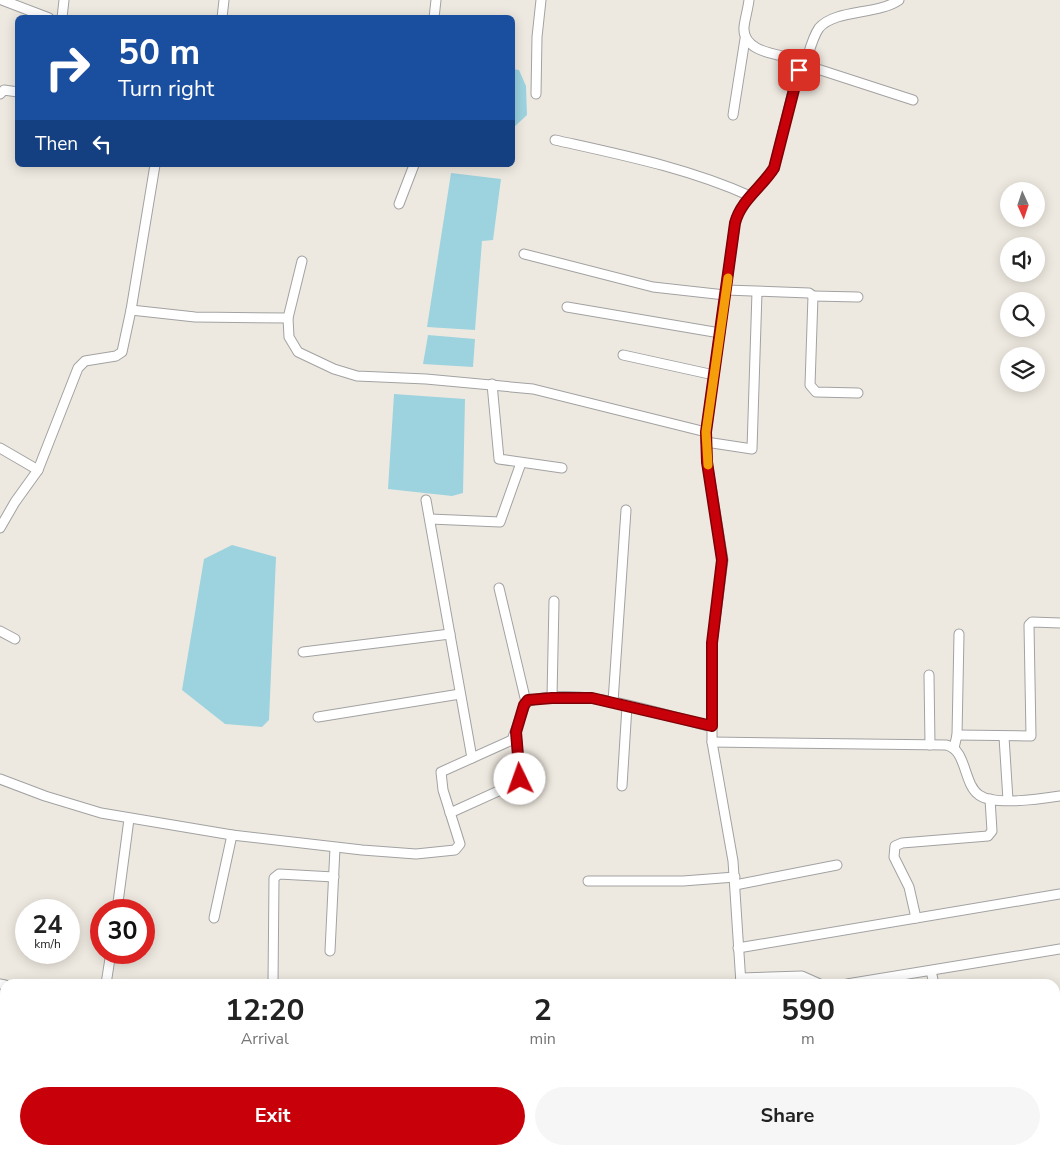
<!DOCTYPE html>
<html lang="en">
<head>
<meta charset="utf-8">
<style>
	:root { --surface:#fff; --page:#f6f6f6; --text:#222; --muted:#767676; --accent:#c70009 }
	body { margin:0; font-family:"Nunito Sans",sans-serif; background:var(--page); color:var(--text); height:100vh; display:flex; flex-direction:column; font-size:19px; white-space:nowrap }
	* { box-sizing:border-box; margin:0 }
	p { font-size:16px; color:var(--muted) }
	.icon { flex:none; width:28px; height:28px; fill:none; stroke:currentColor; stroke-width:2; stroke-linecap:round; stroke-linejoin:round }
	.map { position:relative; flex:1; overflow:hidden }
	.panel { position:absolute; left:0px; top:979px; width:1060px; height:176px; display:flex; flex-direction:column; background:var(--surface); border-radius:15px 15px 0 0; box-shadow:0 2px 12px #0003 }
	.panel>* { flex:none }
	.guide { position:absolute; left:15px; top:15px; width:500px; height:152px; border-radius:8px; box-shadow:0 2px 12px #0003; background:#1a4fa0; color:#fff; overflow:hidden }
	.needle { width:32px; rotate:177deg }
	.buttons { position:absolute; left:1000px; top:182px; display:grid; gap:10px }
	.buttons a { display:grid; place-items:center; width:45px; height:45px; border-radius:50%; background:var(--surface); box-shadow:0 2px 12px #0003; font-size:25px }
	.speed { position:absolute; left:15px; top:899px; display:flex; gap:10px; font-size:25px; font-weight:700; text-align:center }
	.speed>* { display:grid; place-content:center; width:65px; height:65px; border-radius:50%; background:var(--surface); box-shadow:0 2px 12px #0003; line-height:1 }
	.speed small { font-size:12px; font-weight:400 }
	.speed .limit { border:8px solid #d22; background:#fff; color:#111 }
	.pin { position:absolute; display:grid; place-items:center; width:42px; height:42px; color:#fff; margin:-21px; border-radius:10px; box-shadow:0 2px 8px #0006 }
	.me { position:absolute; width:55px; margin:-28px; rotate:357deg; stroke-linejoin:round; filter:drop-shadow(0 0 4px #0008) }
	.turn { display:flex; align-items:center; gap:18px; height:105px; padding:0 20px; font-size:22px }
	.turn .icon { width:65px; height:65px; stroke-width:2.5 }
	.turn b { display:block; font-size:35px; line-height:42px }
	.then { display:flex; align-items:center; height:48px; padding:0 20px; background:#0003; gap:10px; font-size:19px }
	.eta { display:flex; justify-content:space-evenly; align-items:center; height:85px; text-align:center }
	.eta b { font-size:30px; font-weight:700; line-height:35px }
	.cta { display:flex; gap:10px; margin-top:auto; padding:10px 20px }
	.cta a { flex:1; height:58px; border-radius:30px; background:var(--accent); color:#fff; font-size:20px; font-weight:700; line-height:58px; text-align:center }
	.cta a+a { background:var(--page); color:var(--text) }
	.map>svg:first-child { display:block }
</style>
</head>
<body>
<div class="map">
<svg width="1060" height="1154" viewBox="0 0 1060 1154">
	<rect width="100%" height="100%" fill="#eee9e0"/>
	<g fill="#9dd3df">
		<polygon points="513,69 519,70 526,86 527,115 513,128"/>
		<polygon points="451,173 501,179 493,240 482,241 475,330 427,327"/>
		<polygon points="428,335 475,339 473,367 423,364"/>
		<polygon points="394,394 465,399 463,493 452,496 388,489"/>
		<polygon points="232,545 276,557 269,720 262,727 225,724 182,690 204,559"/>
	</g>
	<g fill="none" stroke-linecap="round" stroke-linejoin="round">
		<defs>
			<g id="minor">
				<polyline points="2,0 49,18"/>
				<polyline points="62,18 64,0"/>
				<polyline points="222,18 224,0"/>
				<polyline points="434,18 436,0"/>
				<polyline points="802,64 913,100"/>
				<path d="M805,65c4,-12 7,-27 14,-37 16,-19 59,-13 80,-28"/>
				<polyline points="0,94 4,90 18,92"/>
				<polyline points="536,94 537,37 541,0"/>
				<polyline points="733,115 745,39"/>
				<path d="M555,140c67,15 133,28 195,56"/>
				<polyline points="399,204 414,165"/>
				<polyline points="524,254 653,287 725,295"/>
				<polyline points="302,261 288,318 289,337 298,352 334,369 357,376 426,379 533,389 706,432"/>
				<polyline points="726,290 809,293 813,296 810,385 816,392 858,393"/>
				<polyline points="813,296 858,297"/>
				<polyline points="567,307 720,333"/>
				<polyline points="131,310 195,317 288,318"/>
				<polyline points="623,355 714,375"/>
				<polyline points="492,384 499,459 562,468"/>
				<polyline points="706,442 752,449 757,292"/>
				<polyline points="0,448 38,470"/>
				<polyline points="426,500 472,758"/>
				<polyline points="430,519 500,522 521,463"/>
				<polyline points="0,528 15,502 38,470 78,368 85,361 116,356 122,352 131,310 155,165"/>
				<polyline points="499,588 526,702"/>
				<polyline points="0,631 15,639"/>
				<polyline points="303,652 450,634"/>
				<polyline points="929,675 930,745"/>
				<polyline points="552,697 554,601"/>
				<polyline points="613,702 626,510"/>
				<polyline points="318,717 460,694"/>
				<polyline points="957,735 1031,736 1029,625 1032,622 1060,623"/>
				<polyline points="1004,737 1008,800"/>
				<path d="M712,742l234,3c21,4 17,39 33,50 15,11 62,4 81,1"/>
				<polyline points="954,748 957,735 959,634"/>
				<path d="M0,779l45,17 56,17 131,22 130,15 54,4 39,-4 5,-6 -17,-54 -2,-18 71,-32 14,-38c51,-18 134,12 186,25"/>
				<polyline points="622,786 627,706"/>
				<polyline points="450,813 516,783 520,779 516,732"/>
				<polyline points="588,881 683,881 735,877"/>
				<polyline points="735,885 837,865"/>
				<polyline points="117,910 129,819"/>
				<polyline points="214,918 232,835"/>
				<polyline points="916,918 909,887 894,857 895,846 902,843 988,836 992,831 990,799"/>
				<polyline points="738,948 1060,894"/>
				<polyline points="330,951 335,848"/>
				<polyline points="931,971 934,984"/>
				<polyline points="741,978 802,976 820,984"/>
				<polyline points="0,984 5,985"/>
				<polyline points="106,984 111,952"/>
				<polyline points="273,984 274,878 279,874 334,877"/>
				<path d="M741,984l-8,-123 -21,-119v-99l11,-83 -16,-98 -1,-30 29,-209c6,-23 27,-36 39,-55l25,-101 -4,-8c-18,-5 -53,-7 -51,-32 1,-9 4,-18 5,-27"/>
				<polyline points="847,984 1060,949"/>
				<polyline points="1055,1008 1060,1007"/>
				<polyline points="1055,1065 1060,1064"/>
				<polyline points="1055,1121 1060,1120"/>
				<polyline points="325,1150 327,1154"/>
				<polyline points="710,1154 711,1150"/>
				<polyline points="1031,1154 1032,1150"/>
			</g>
		</defs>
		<use href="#minor" stroke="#a2a2a2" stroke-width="11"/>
		<use href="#minor" stroke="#fff" stroke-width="9"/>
	</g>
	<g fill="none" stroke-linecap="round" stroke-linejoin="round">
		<defs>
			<path id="route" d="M520,779l-4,-47 8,-27 4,-5 24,-2h40l120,28v-83l10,-83 -15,-98 -1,-30 29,-209c6,-23 27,-36 39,-55l25,-98"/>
		</defs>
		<use href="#route" stroke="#810006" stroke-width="12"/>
		<use href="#route" stroke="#c70009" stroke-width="9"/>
		<polyline stroke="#f59e0b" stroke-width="9" points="708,465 706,432 728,278"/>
	</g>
</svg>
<div class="buttons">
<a><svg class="needle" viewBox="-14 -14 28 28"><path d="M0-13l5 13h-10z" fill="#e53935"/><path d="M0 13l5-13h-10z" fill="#767676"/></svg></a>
<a><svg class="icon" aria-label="sound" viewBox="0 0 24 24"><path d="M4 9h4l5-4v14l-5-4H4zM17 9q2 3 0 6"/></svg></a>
<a><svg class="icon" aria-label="search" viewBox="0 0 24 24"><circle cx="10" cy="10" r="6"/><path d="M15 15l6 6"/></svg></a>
<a><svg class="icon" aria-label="layers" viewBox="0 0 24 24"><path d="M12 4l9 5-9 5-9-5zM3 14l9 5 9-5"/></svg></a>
</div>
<div class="speed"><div>24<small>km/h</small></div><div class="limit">30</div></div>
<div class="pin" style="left:799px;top:70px;background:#d93025"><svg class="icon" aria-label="arrive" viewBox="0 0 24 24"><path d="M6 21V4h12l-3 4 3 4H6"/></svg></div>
<svg class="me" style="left:520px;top:779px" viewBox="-20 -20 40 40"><circle r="19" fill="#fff"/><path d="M0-13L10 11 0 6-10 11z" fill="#c70009"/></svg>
<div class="guide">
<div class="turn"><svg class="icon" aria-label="right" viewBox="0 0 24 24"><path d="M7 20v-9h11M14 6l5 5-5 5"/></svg><div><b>50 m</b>Turn right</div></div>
<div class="then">Then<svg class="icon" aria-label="left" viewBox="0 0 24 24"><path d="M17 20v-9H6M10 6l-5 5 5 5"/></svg></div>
</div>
<section class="panel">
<div class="eta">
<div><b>12:20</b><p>Arrival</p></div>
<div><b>2</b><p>min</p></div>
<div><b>590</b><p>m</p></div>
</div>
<div class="cta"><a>Exit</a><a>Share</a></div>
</section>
</div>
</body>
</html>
